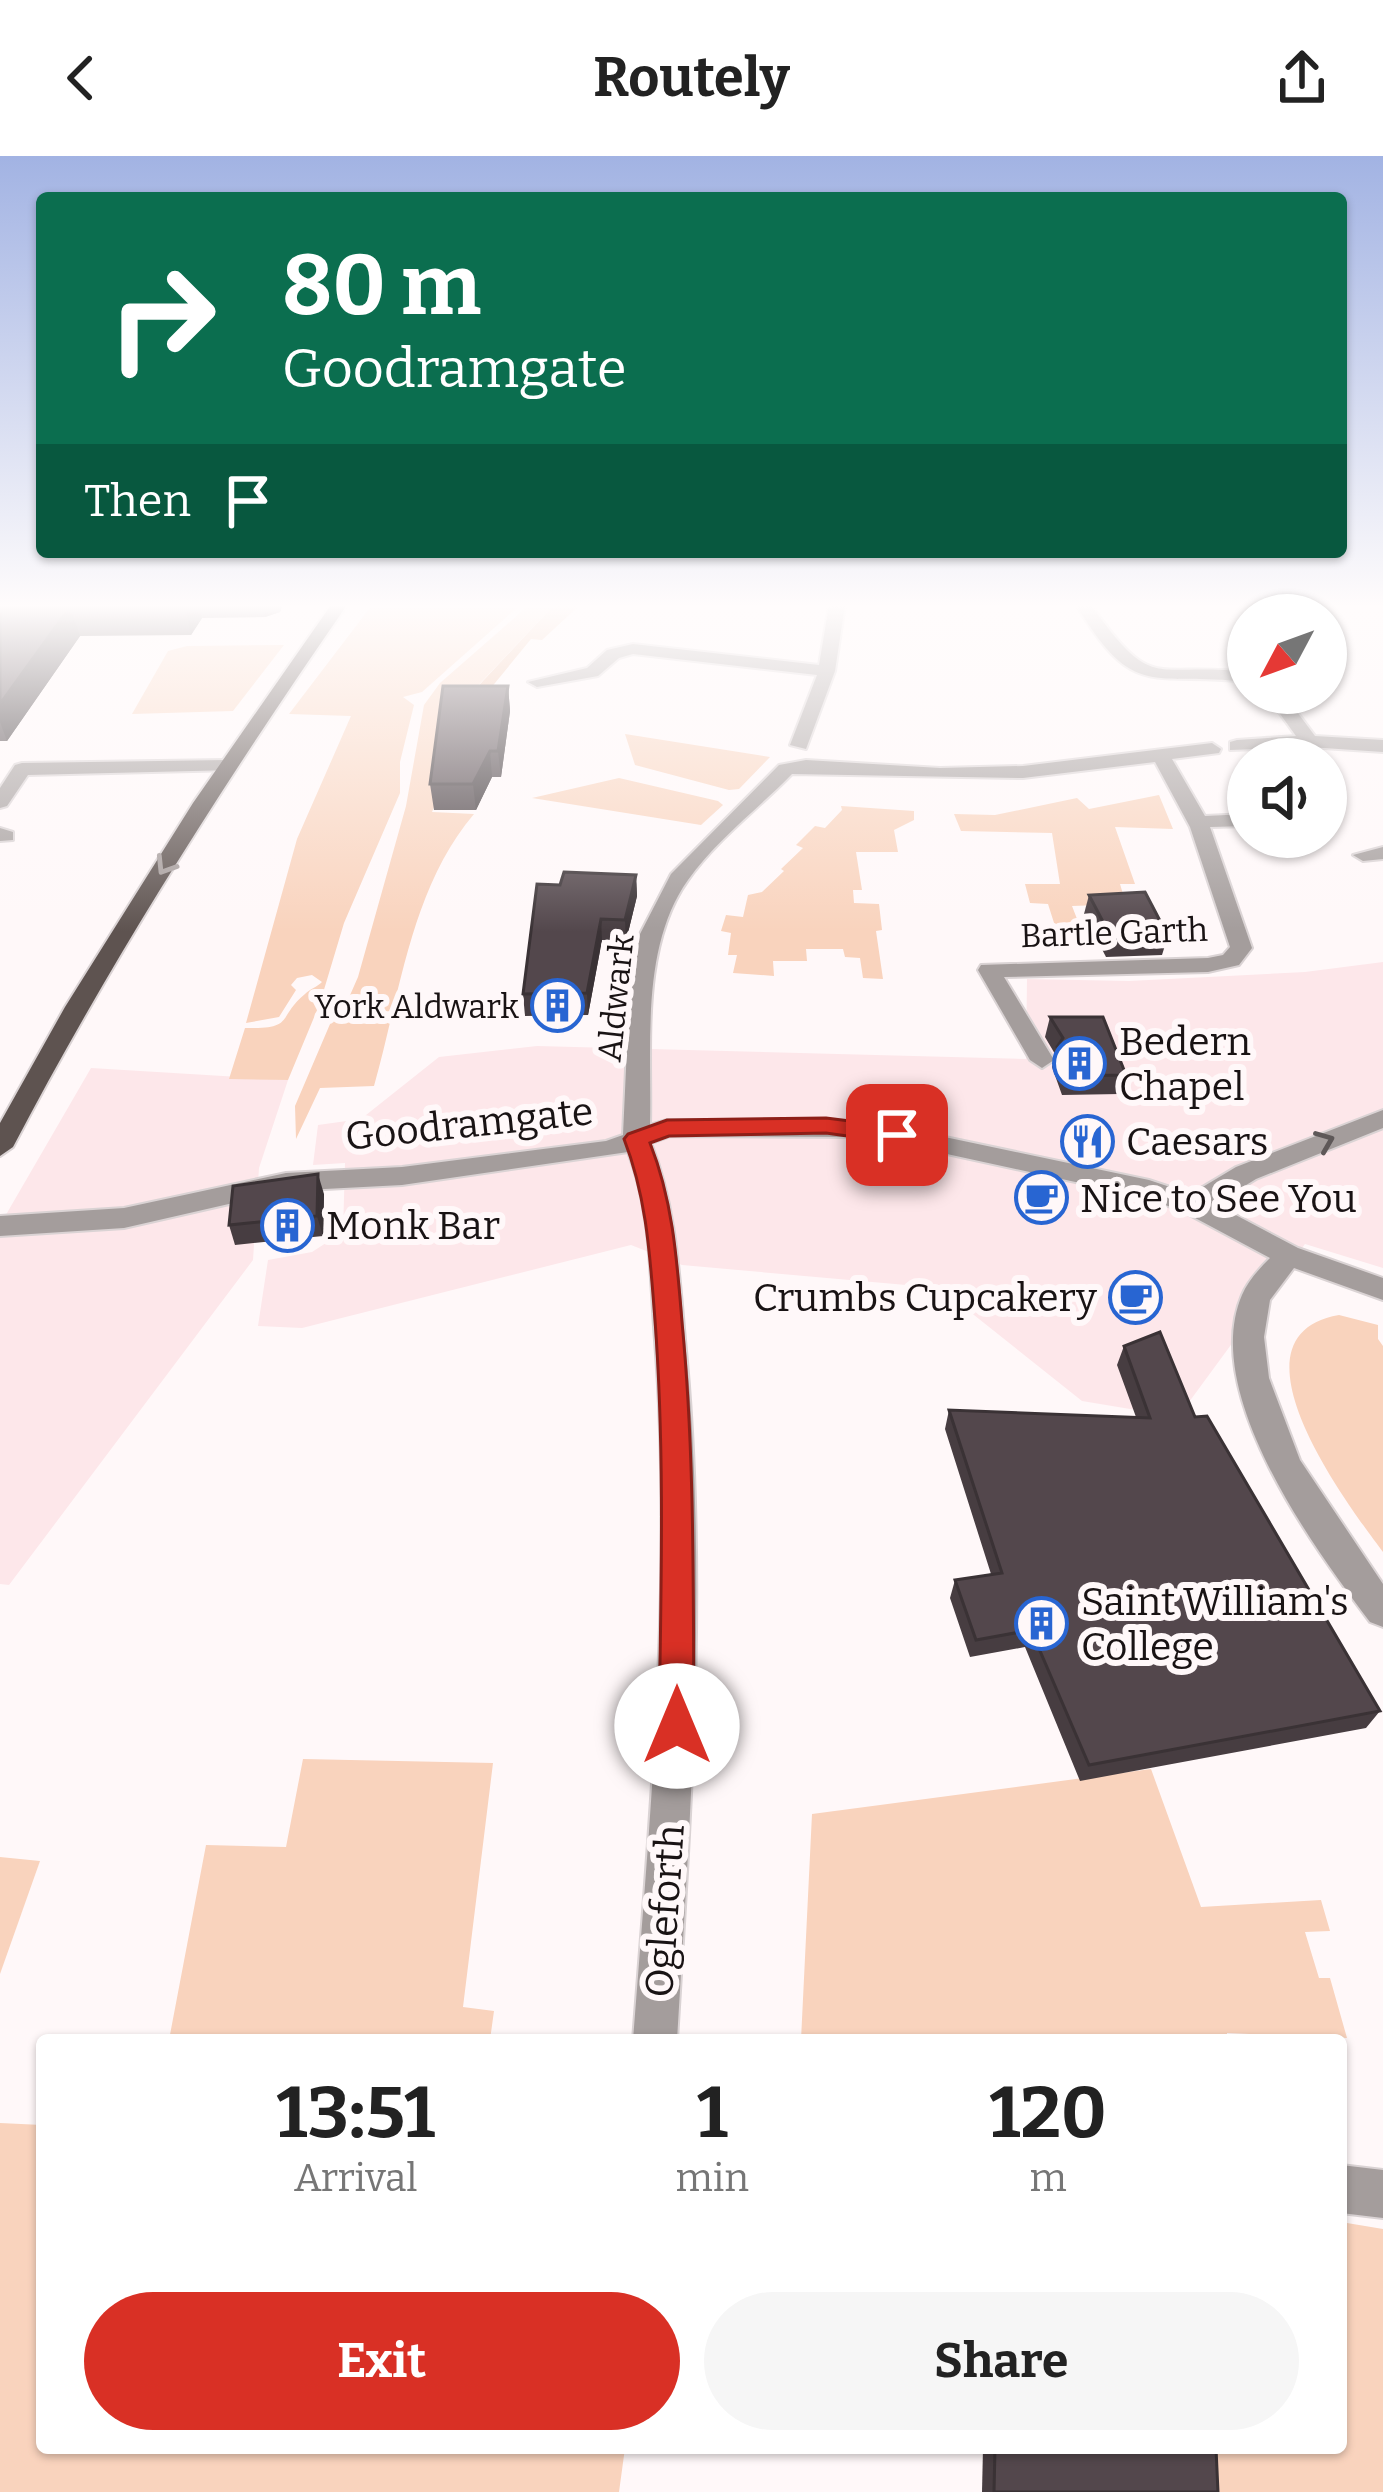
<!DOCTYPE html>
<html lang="en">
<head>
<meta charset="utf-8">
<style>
	:root { --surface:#fff; --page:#f6f6f6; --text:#222; --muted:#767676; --accent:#d93025 }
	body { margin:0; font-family:Bitter,serif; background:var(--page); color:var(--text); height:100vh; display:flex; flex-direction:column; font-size:45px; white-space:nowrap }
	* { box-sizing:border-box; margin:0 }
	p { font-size:39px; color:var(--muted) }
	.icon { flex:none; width:66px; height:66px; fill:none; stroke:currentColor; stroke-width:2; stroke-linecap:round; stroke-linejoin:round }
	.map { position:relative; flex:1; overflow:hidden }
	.side { position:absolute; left:36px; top:1878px; width:1311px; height:420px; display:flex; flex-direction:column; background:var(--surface); border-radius:12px; box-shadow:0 3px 9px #0004 }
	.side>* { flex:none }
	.guide { position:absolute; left:36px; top:36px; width:1311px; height:366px; border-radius:12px; box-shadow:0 3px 9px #0004; background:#0b6e4f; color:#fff; overflow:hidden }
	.needle { width:78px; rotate:229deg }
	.buttons { position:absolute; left:1227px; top:438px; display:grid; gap:24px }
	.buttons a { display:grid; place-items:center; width:120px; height:120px; border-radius:50%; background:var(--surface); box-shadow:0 3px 9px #0004; font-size:60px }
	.pin { position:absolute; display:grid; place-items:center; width:102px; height:102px; color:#fff; margin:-51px; border-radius:24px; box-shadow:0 6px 18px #0006 }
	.me { position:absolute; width:132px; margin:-66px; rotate:0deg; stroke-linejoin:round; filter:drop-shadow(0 0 9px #0008) }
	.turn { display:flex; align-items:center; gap:42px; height:252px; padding:0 48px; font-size:54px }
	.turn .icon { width:156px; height:156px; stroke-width:2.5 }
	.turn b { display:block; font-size:84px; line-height:102px }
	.then { display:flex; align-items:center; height:114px; padding:0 48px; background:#0003; gap:24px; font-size:45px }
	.eta { display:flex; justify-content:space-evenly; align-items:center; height:204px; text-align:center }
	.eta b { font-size:72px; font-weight:700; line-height:84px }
	.cta { display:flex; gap:24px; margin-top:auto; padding:24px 48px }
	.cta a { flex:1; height:138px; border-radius:72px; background:var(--accent); color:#fff; font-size:48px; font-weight:700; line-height:138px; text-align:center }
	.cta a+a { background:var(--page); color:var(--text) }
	header { display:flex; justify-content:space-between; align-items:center; height:156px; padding:0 48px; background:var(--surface); font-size:54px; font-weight:700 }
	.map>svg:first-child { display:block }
</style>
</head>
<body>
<header><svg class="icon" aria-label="back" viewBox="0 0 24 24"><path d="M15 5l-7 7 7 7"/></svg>Routely<svg class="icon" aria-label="share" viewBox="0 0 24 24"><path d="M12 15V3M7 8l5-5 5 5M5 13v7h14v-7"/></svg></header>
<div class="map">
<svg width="1383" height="2336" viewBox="0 0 1383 2336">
	<rect width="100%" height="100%" fill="#fff8f9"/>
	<g fill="#fde7ea">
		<polygon points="1383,806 1383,1112 1305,1088 1178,1261 1082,1245 940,1132 682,1109 631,1089 302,1172 258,1170 268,1104 312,1096 343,1076 345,1007 313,1009 318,969 361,963 439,901 537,890 1026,903 1027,823 1129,825 1305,816"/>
		<polygon points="91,912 288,924 259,1012 253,1104 9,1429 0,1428 0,1069"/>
	</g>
	<g fill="#f9d3bd">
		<path d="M372,449h148l-98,87 -19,5 11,8 -14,57v31l-56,130 -24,80 -32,77 -59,-1 16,-51c51,1 31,-10 60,-34 5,-5 12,-7 17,-12l-10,-7 -15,3 -6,7 5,5 -17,27 -33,6 51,-184 54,-123 -62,-2z"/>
		<path d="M529,449h25l-99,105 -10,71 -13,31 42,2c-63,74 -74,180 -100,272l-54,2 -24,51 -1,-33 44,-103 8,-1 11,-25 48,-171 18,-101 16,-22z"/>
		<polygon points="284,489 233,555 132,558 168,495 187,490"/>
		<polygon points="625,578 770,601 739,633 729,634 635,609"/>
		<polygon points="619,622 718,645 723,649 701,669 532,642"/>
		<polygon points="1159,639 1173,673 1115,671 1135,728 1120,728 1126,748 1072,750 1079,768 1055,770 1048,748 1030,747 1025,728 1060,728 1052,677 961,675 954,658 995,659 1077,642 1089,653"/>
		<polygon points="841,650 914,655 914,664 894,674 898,696 856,696 862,734 853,734 854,747 879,748 882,774 876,775 883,823 863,822 860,802 845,801 843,793 806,793 807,805 773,805 774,820 733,817 737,799 728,799 731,777 721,775 726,759 743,761 748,739 762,736 784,715 781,713 803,692 796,689 815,670 825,672 842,654"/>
		<path d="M1339,1159l39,10v14l5,7v206c-35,-47 -163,-216 -44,-237z"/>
		<polygon points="303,1603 493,1607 463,1851 494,1855 490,1884 169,1884 206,1689 286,1691"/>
		<polygon points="1151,1613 1201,1751 1321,1744 1330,1775 1305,1776 1319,1822 1330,1822 1347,1882 1227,1877 1227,1884 801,1884 812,1658"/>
		<polygon points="0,1701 40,1705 0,1818"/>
		<polygon points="0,1967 42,1969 42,2292 625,2292 619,2336 0,2336"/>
		<polygon points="1341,2066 1383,2073 1383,2336 1197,2336 1195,2292 1341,2292"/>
	</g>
	<polygon fill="#ecb99b" points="554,449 580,449 542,484 531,483 472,555 455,555"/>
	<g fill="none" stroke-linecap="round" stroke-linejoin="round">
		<defs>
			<g id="minor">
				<polygon points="829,449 845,449 835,515 806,593 790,589 817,519 633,498 619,502 598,520 537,531 528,526 587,512 607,494 633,488 819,509"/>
				<path d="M1076,449h15c64,90 61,56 157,67v10c-98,-11 -113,20 -172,-77z"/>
				<polygon points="1265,537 1283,537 1315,580 1383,584 1383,596 1309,591 1230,594 1230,586 1237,584 1296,580"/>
				<path d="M1212,587l9,6 -2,4 -47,6 33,57 43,-2v12l-38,1 42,121 -13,17 -31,7 -204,5 50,83 -12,8 -12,-8 -52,-90 3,-5 227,-7 15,-3 7,-8 -40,-120 -35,-65 -132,16 -231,-4c-33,34 -77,67 -104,106 -48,67 -36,168 -38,245l17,-5 202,1 280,59 42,14 45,-27 147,-57v18l-127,51 -41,25 83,44 85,30v22l-89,-32 -24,32 -6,37 5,41 31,82 83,124v43l-13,-5c-56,-74 -170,-229 -128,-327 6,-14 17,-26 28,-37l-86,-46 -40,-15 -275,-60 -199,-1 -19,7c25,63 28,130 34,197 23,233 6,467 -8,700h-44c18,-233 40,-467 22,-700 -5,-63 -4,-129 -27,-188l-226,33 -116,6 -162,37 -124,8v-20l124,-8 162,-35 116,-6 204,-26 17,-6 6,-132 11,-69 31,-60 108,-109 27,-5 134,8 83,-2z"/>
				<polygon points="227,604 234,606 234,614 28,619 7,650 0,652 0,632 15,609 22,607"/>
				<polygon points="0,672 13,676 13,684 0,685"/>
				<polygon points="1383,691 1383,703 1363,705 1353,699"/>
				<polygon points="1341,2009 1383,2014 1383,2062 1341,2057"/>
			</g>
			<path id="major" d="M331,449h16c-121,175 -235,353 -334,542l-13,9v-33l65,-116 128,-204z"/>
		</defs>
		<use href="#minor" stroke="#dad3d4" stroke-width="4"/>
		<use href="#major" stroke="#dad3d4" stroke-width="4"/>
		<use href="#minor" fill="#a49d9c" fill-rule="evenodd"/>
		<use href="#major" fill="#5e5350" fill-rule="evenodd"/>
	</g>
	<g fill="#473d41">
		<polygon points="0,448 283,448 280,456 265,461 202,462 191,479 80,480 7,585 0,585"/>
		<polygon points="508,530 510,555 501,621 492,621 476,654 434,654 430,628"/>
		<polygon points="636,719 637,740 626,785 602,784 588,859 525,860 523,838"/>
		<polygon points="1089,739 1168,780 1162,799 1106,801 1084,758"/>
		<polygon points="1050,861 1126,919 1120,938 1062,939 1052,911 1055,898 1045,881"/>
		<polygon points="324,1038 323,1080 235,1089 229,1069"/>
		<polygon points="1124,1190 1195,1261 1380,1555 1366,1572 1080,1625 1025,1491 970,1501 950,1442 955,1424 991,1418 945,1273 949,1254 1136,1261 1117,1209"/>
		<polygon points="983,2292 1216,2292 1218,2336 982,2336"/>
	</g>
	<g fill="#3a3235">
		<polygon points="184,448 198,448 202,462 191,479"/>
		<polygon points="262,448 283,448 280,456 265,461"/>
		<polygon points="70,451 80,480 7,585 0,566 0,548"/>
		<polygon points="508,530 510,555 501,621 498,595"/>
		<polygon points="490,595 492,621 476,654 473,628"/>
		<polygon points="636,719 637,740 626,785 625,764"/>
		<polygon points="601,763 602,784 588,859 587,837"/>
		<polygon points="318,1018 324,1038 323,1080 317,1060"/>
	</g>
	<g fill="#53474c" stroke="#3a3235" stroke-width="3">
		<polygon points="0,448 184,448 183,450 70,451 0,548"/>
		<polygon points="443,530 508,530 498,595 490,595 473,628 430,628"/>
		<polygon points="564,716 636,719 625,764 601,763 587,837 523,838 537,728 560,729"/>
		<polygon points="1145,736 1168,780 1111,781 1089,739"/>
		<polygon points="1050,861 1103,861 1126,919 1067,920 1057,891 1063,882"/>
		<polygon points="318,1018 317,1060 229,1069 233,1030"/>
		<polygon points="1160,1176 1195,1261 1207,1260 1380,1555 1089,1609 1031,1474 976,1484 955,1424 1002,1417 949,1254 1150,1262 1124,1190"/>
		<polygon points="995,2292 1216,2292 1218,2336 994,2336"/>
	</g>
	<defs><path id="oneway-chevron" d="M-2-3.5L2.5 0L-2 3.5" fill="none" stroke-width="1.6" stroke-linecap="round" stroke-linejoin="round" transform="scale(3)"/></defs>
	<use stroke="#a69d9c" href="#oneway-chevron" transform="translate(165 710) rotate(122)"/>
	<use stroke="#5e5858" href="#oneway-chevron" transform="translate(1325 985) rotate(-22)"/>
	<linearGradient id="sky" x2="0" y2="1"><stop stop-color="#a2b3e3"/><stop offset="0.58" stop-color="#fffcfc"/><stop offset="1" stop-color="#fffcfc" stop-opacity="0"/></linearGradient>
	<rect width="1383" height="776" fill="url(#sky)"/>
	<path fill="#d93025" stroke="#8d1f18" stroke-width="3" d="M826,962l71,9 12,8 -12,8 -71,-10 -157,3 -19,7c23,58 27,118 32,179 13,135 11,269 12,404l-5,11 -12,5 -12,-5 -6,-11c2,-136 6,-271 -4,-406 -5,-63 -8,-122 -31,-181l4,-5 39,-14z"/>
	<defs>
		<symbol id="building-ring" viewBox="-11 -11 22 22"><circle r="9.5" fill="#fff8f9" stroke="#2865d2" stroke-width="1.5"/><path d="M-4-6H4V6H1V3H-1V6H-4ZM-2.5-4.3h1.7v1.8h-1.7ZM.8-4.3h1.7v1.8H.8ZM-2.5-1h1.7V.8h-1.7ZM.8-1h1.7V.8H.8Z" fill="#2865d2"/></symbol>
		<symbol id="restaurant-ring" viewBox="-11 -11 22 22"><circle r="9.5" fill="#fff8f9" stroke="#2865d2" stroke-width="1.5"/><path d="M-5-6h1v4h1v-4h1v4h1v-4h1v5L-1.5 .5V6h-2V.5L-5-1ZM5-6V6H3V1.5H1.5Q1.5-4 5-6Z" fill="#2865d2"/></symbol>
		<symbol id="cafe-ring" viewBox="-11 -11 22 22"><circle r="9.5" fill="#fff8f9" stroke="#2865d2" stroke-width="1.5"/><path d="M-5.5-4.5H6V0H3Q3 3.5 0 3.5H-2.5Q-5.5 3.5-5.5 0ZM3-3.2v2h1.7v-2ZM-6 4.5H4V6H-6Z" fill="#2865d2"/></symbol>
	</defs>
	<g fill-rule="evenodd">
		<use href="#building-ring" x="528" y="820" width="59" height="59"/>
		<use href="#building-ring" x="1050" y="878" width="59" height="59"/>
		<use href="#restaurant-ring" x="1058" y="956" width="59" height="59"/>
		<use href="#cafe-ring" x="1012" y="1012" width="59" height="59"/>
		<use href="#building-ring" x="258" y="1040" width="59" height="59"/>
		<use href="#cafe-ring" x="1106" y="1112" width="59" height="59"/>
		<use href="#building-ring" x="1012" y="1438" width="59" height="59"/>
	</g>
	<g text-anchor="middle" stroke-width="12" stroke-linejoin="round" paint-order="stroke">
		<g font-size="33" fill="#191314" stroke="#fff8f9">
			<text transform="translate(1114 776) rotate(-2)" y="12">Bartle Garth</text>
			<text transform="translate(615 842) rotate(-84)" y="12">Aldwark</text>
		</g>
		<g font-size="33" fill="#191314" stroke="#fff8f9" text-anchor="end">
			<text x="519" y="862">York Aldwark</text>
		</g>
		<g font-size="39" fill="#191314" stroke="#fff8f9" text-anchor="start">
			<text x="1119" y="899">Bedern<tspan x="1119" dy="45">Chapel</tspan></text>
			<text x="1126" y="999">Caesars</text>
			<text x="1080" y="1056">Nice to See You</text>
			<text x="326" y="1083">Monk Bar</text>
			<text x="1097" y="1155" text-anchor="end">Crumbs Cupcakery</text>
			<text x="1081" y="1459">Saint William's<tspan x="1081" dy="45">College</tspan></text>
		</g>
		<g font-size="39" fill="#191314" stroke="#fff8f9">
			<text transform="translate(469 967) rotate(-6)" y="14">Goodramgate</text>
			<text transform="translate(664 1755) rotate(-86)" y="14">Ogleforth</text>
		</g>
	</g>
</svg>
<div class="buttons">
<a><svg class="needle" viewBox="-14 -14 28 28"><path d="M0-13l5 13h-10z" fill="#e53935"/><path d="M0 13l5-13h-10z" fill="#767676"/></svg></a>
<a><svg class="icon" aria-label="sound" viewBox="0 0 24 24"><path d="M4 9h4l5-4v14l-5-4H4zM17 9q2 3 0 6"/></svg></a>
</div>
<div class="pin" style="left:897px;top:979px;background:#d93025"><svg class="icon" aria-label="arrive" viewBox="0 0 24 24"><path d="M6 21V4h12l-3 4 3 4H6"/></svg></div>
<svg class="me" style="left:677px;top:1570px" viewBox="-20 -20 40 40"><circle r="19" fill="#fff"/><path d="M0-13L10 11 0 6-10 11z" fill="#d93025"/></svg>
<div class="guide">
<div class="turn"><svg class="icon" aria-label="right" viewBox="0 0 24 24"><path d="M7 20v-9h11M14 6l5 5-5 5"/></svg><div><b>80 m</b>Goodramgate</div></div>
<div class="then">Then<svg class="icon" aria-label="arrive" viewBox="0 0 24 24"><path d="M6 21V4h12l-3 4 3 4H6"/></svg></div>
</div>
<section class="side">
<div class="eta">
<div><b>13:51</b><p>Arrival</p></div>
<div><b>1</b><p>min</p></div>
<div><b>120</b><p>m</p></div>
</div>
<div class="cta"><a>Exit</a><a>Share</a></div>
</section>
</div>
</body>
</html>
